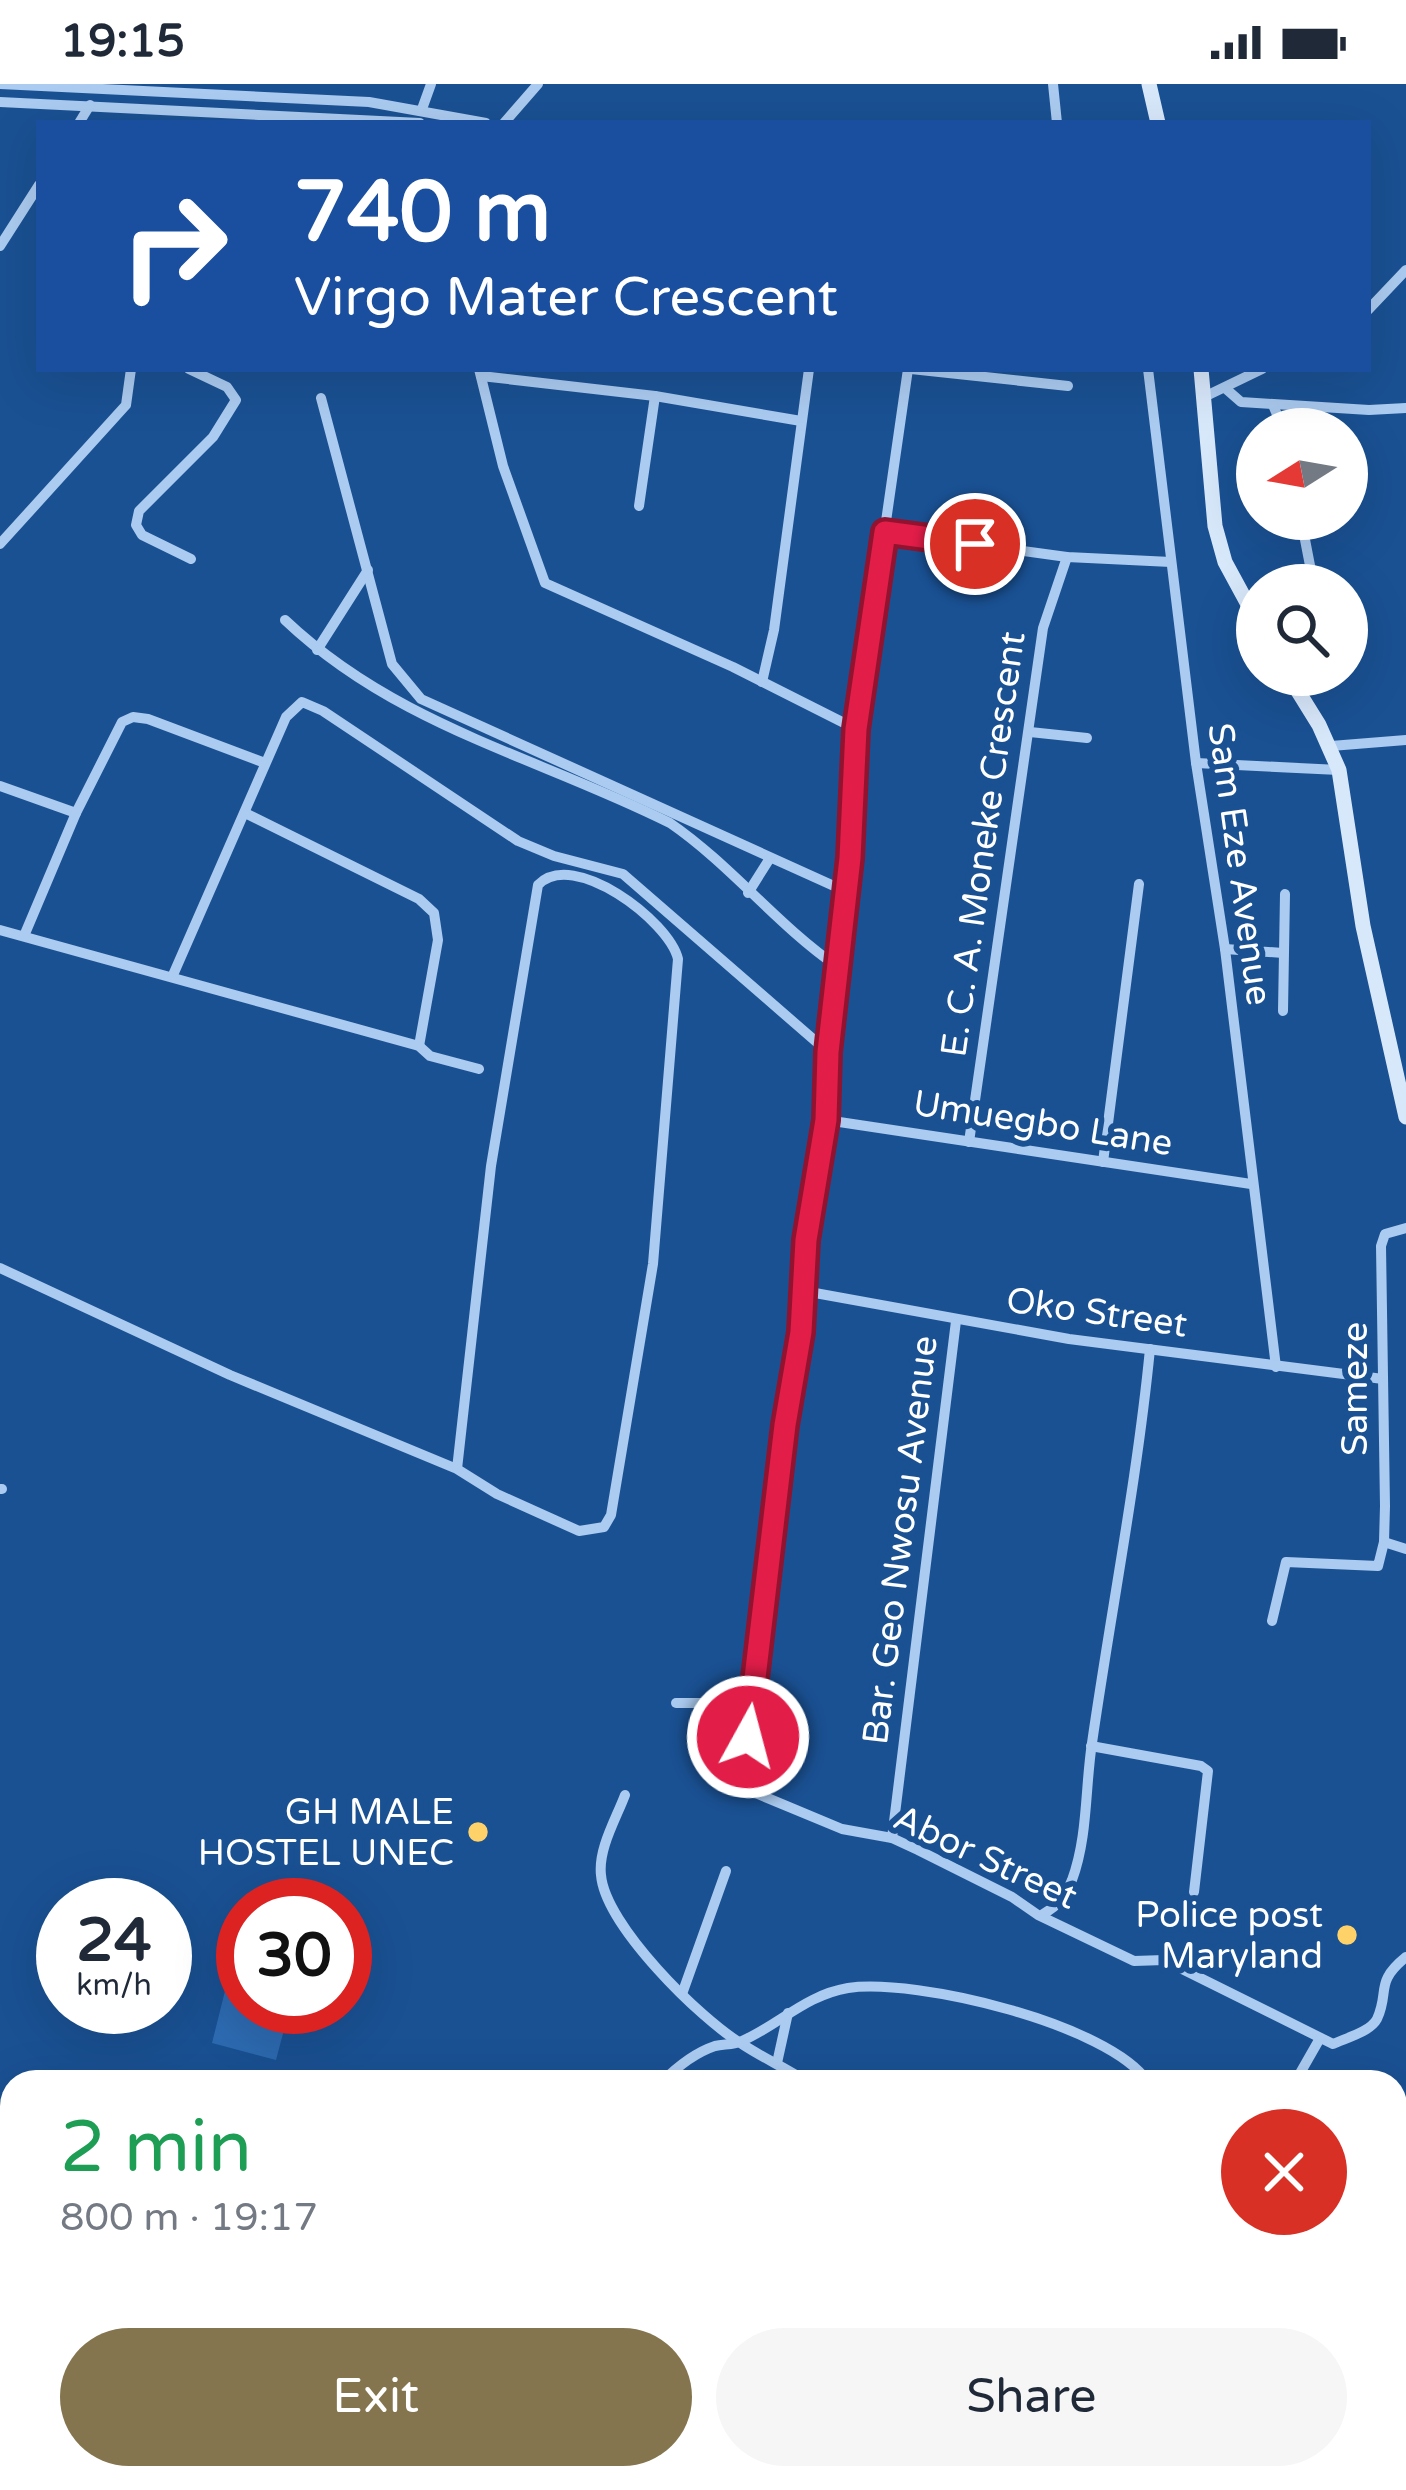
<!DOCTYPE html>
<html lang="en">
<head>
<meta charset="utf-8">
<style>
	:root { --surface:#fff; --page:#f6f6f7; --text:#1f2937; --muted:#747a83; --accent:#84754e }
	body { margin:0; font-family:"Varela Round",sans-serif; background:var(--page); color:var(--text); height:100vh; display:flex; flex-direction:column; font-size:45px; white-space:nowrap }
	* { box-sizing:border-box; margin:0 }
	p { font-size:39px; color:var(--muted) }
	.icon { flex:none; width:66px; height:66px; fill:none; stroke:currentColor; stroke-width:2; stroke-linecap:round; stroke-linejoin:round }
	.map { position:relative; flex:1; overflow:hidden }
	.panel { position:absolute; left:0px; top:1986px; width:1407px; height:420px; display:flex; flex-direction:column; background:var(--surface); border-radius:36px 36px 0 0; box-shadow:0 12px 48px #0002 }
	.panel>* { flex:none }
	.banner { position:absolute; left:36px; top:36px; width:1335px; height:252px; border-radius:0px; box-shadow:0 12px 48px #0002; background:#1a4fa0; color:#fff; overflow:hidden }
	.needle { width:78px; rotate:259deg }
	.tools { position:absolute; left:1236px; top:324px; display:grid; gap:24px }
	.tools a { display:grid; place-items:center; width:132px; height:132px; border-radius:50%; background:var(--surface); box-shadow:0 12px 48px #0002; font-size:60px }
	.speed { position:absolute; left:36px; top:1794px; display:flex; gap:24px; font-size:60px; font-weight:700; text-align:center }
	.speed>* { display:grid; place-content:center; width:156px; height:156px; border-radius:50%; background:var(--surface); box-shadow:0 12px 48px #0002; line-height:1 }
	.speed small { font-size:30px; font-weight:400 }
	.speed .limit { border:18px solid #d22; background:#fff; color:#111 }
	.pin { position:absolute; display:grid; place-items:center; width:102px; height:102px; color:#fff; margin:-51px; border:6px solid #fff; border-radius:50%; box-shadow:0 3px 12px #0007 }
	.me { position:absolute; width:132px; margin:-66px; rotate:7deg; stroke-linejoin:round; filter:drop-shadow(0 0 9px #0008) }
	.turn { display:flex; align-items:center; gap:42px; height:252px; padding:0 60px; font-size:54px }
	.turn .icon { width:156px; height:156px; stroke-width:2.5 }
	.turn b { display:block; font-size:84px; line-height:102px }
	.round { display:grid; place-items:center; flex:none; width:126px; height:126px; border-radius:63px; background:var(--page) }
	.headline { display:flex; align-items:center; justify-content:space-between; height:204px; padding:0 60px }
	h1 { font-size:72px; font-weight:600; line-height:90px; color:#1e9e55 }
	.primary-button { display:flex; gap:24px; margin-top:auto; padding:24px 60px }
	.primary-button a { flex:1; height:138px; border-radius:72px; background:var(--accent); color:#fff; font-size:48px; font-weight:600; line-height:138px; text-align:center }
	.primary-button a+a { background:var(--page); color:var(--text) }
	.status { display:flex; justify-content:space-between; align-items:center; height:84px; padding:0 60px; background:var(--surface); direction:ltr }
	.status svg { height:33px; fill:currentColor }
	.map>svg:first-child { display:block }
</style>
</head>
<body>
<div class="status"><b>19:15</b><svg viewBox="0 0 49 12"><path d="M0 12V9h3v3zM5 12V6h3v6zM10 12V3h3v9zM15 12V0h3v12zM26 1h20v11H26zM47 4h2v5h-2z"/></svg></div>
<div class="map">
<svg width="1406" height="2406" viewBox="0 0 1406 2406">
	<rect width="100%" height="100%" fill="#1a5193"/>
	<polygon fill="#2d6bb2" points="231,1883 243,1886 243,1923 290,1923 276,1976 212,1959"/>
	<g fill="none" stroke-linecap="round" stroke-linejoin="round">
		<g stroke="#abcbf0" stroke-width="10">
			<polyline points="0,0 369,18 486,39"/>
			<polyline points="1053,0 1057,39"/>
			<polyline points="0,18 420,39"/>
			<polyline points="422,25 431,0"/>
			<polyline points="79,39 90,21"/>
			<polyline points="504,39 538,0"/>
			<polyline points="0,162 39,101"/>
			<polyline points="1368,226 1406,186"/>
			<polyline points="189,285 227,303 236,316 213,353 139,427 136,441 142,451 191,475"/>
			<polyline points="479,285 503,382 545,499 733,583 856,645"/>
			<path d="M908,285l-52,360 -6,129 -22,194 -2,68 -20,120 -5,92 -16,93 -41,346 9,21 89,37 50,9 26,12 94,47 26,18 96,46 30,-1 169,84c13,-6 37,-12 44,-25 13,-28 -3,-36 29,-62"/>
			<polyline points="911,285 1068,302"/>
			<polyline points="1148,285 1196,679 1225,865 1276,1283"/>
			<polyline points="481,292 655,312 801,337"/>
			<polyline points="1225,304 1241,318 1369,326 1406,324"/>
			<polyline points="1204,313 1262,285"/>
			<polyline points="321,314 392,580 421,615 845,807"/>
			<polyline points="1273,321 1283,345"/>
			<polyline points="639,422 655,312"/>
			<polyline points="1301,435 1313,497"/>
			<polyline points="885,448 1067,473 1171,478"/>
			<polyline points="0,460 126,321 131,285"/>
			<path d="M285,536c112,106 251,136 385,203 61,42 107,102 168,144"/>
			<polyline points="317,566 368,486"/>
			<polyline points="762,598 774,546 809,285"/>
			<polyline points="1030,648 1087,654"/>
			<polyline points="1331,662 1406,656"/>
			<polyline points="1196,679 1339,686"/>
			<polyline points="0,702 76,729"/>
			<polyline points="245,729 419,815 434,829 438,856 419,962"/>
			<polyline points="748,809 770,774"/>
			<polyline points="0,846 419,962 430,972 479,985"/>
			<polyline points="24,852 76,729 122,638 133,633 148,635 265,679"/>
			<polyline points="1225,865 1283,869"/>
			<polyline points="173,891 286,633 302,618 323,627 518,757 554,772 623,790 828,968"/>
			<polyline points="1283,927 1285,810"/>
			<polyline points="826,1036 1251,1100"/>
			<polyline points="969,1058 1043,544 1067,473"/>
			<polyline points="1103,1078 1139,800"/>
			<path d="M0,1184l230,107 227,94 40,25 82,37 25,-4 7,-12 42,-251 25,-305c-9,-38 -105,-111 -140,-74l-47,281 -34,303"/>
			<polyline points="804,1207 1069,1255 1383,1295"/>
			<polyline points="0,1405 2,1405"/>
			<polyline points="1384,1458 1406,1465"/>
			<polyline points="1272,1537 1286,1478 1378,1482 1384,1458 1385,1422 1381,1162 1385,1150 1406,1144"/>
			<polyline points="676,1619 753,1619"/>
			<polyline points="1091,1662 1201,1682 1208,1687 1194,1808"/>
			<path d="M625,1711c-9,24 -27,54 -24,80 4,50 99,144 141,169 21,14 44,24 65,38"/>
			<polyline points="892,1754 956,1237"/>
			<path d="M1043,1830c16,-9 22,-17 29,-34 16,-43 13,-92 20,-137 19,-132 45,-262 58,-394"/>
			<polyline points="682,1910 726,1787"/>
			<polyline points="777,1979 788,1929"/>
			<path d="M662,1998c16,-16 32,-29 53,-36 9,-2 19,-1 27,-5 38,-17 64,-46 106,-53 68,-10 261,36 300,94"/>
			<polyline points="1295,1998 1319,1956"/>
			<polyline points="1395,2123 1406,2126"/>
			<polyline points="708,2394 709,2406"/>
			<polyline points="1004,2394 1007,2406"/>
			<polyline points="506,2406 510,2394"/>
			<polyline points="803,2406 804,2394"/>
			<polyline points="1238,2406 1302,2396 1374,2406"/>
		</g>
		<g stroke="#d8e8fb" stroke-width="15">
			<polyline points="1149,0 1158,39"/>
			<polyline points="1201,285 1215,442 1225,478 1257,537"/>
			<polyline points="1288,591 1319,641 1339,686 1363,842 1406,1033"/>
		</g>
	</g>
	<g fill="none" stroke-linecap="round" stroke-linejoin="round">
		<defs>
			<polyline id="route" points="748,1653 785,1341 801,1248 806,1156 826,1036 828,968 850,774 856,645 885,448 975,460"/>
		</defs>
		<use href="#route" stroke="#92132f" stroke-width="30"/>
		<use href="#route" stroke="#e11d48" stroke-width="21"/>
	</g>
	<g fill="#ffd269" stroke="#1a5193" stroke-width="4.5">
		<circle cx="478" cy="1748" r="12"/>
		<circle cx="1347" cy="1851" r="12"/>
	</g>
	<g text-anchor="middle" stroke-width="12" stroke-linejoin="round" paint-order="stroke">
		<g font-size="36" fill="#fff" stroke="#1a5193">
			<text transform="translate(982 760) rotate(-82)" y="13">E. C. A. Moneke Crescent</text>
			<text transform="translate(1241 780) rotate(82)" y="13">Sam Eze Avenue</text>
			<text transform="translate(1043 1038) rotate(9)" y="13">Umuegbo Lane</text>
			<text transform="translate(1097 1227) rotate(8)" y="13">Oko Street</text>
			<text transform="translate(1354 1305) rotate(-90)" y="13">Sameze</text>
			<text transform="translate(899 1456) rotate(-83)" y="13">Bar. Geo Nwosu Avenue</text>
			<text transform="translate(986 1772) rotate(25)" y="13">Abor Street</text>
		</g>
		<g font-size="36" fill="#fff" stroke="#1a5193" text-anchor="end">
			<text x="454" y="1740">GH MALE<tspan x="454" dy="41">HOSTEL UNEC</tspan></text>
			<text x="1323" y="1843">Police post<tspan x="1323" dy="41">Maryland</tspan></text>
		</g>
	</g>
</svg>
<div class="tools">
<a><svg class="needle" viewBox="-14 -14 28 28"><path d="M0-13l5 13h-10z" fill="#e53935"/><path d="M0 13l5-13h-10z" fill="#747a83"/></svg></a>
<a><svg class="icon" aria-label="search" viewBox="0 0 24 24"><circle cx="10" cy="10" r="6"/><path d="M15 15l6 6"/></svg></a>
</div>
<div class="speed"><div>24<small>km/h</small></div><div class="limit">30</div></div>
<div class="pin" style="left:975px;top:460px;background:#d93025"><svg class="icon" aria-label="arrive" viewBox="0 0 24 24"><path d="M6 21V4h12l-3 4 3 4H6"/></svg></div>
<svg class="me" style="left:748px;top:1653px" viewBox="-20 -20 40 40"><circle r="17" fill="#e11d48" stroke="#fff" stroke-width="3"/><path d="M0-11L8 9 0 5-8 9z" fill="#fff"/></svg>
<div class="banner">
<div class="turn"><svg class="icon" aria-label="right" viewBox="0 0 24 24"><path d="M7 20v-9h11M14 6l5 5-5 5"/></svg><div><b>740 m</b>Virgo Mater Crescent</div></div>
</div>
<section class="panel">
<div class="headline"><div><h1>2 min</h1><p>800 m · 19:17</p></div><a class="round" style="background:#d93025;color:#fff"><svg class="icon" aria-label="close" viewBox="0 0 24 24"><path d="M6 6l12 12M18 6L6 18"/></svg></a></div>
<div class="primary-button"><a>Exit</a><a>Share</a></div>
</section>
</div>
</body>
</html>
